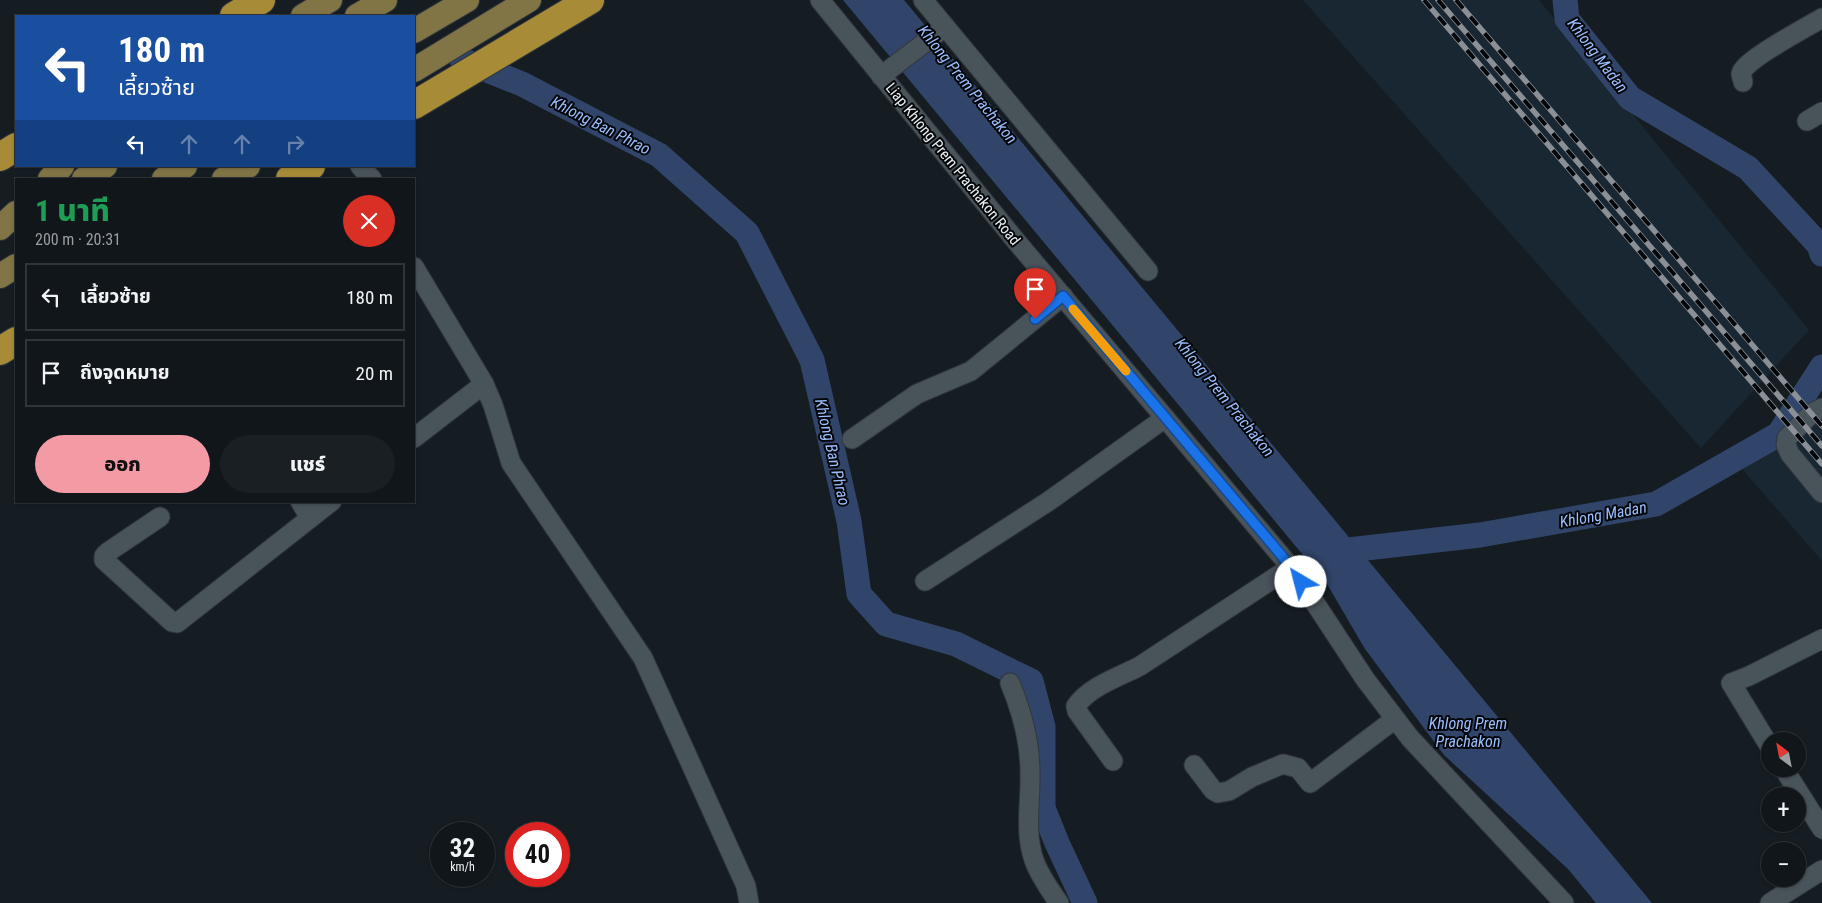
<!DOCTYPE html>
<html lang="th">
<head>
<meta charset="utf-8">
<style>
	:root { --surface:#10161a; --page:#191f23; --text:#f1f3f6; --muted:#9c9fa2; --line:#303539; --accent:#f49aa4 }
	body { margin:0; font-family:"Roboto Condensed","Noto Sans Thai",sans-serif; background:var(--page); color:var(--text); height:100vh; display:flex; flex-direction:column; font-size:19px; white-space:nowrap }
	* { box-sizing:border-box; margin:0 }
	p { font-size:16px; color:var(--muted) }
	.icon { flex:none; width:28px; height:28px; fill:none; stroke:currentColor; stroke-width:2; stroke-linecap:round; stroke-linejoin:round }
	.map { position:relative; flex:1; overflow:hidden }
	.details { position:absolute; left:15px; top:178px; width:400px; height:325px; display:flex; flex-direction:column; background:var(--surface); border-radius:0px; box-shadow:0 1px 4px #0004,0 0 0 1px var(--line) }
	.details>* { flex:none }
	.guide { position:absolute; left:15px; top:15px; width:400px; height:152px; border-radius:0px; box-shadow:0 1px 4px #0004,0 0 0 1px var(--line); background:#1a4fa0; color:#fff; overflow:hidden }
	.needle { width:32px; rotate:328deg }
	.tools { position:absolute; left:1761px; top:732px; display:grid; gap:10px }
	.tools a { display:grid; place-items:center; width:45px; height:45px; border-radius:50%; background:var(--surface); box-shadow:0 1px 4px #0004,0 0 0 1px var(--line); font-size:25px }
	.speed { position:absolute; left:430px; top:822px; display:flex; gap:10px; font-size:25px; font-weight:700; text-align:center }
	.speed>* { display:grid; place-content:center; width:65px; height:65px; border-radius:50%; background:var(--surface); box-shadow:0 1px 4px #0004,0 0 0 1px var(--line); line-height:1 }
	.speed small { font-size:12px; font-weight:400 }
	.speed .limit { border:8px solid #d22; background:#fff; color:#111 }
	.pin { position:absolute; display:grid; place-items:center; width:42px; height:42px; color:#fff; margin:-51px -21px; border-radius:50% 50% 50% 0; rotate:-45deg; box-shadow:0 0 5px #0007 }
	.pin .icon { rotate:45deg }
	.me { position:absolute; width:55px; margin:-28px; rotate:323deg; stroke-linejoin:round; filter:drop-shadow(0 0 4px #0008) }
	.turn { display:flex; align-items:center; gap:18px; height:105px; padding:0 20px; font-size:22px }
	.turn .icon { width:65px; height:65px; stroke-width:2.5 }
	.turn b { display:block; font-size:35px; line-height:42px }
	.lanes { display:flex; align-items:center; height:48px; padding:0 20px; background:#0003; justify-content:center; gap:25px; direction:ltr }
	.lanes .off { opacity:.35 }
	.round { display:grid; place-items:center; flex:none; width:52px; height:52px; border-radius:26px; background:var(--page) }
	.overview { display:flex; align-items:center; justify-content:space-between; height:85px; padding:0 20px }
	h1 { font-size:30px; font-weight:800; line-height:38px; color:#1e9e55 }
	.button { display:flex; gap:10px; margin-top:auto; padding:10px 20px }
	.button a { flex:1; height:58px; border-radius:30px; background:var(--accent); color:#111; font-size:20px; font-weight:800; line-height:58px; text-align:center }
	.button a+a { background:var(--page); color:var(--text) }
	ul { padding:0; list-style:none }
	li { display:flex; align-items:center; gap:15px; height:68px; margin:0 10px 8px; padding:0 10px; border:2px solid var(--line); border-radius:0px }
	li div { flex:1 }
	li b { display:block; font-size:19px }
	li em { font-style:normal }
	.map>svg:first-child { display:block }
</style>
</head>
<body>
<div class="map">
<svg width="1822" height="903" viewBox="0 0 1822 903">
	<rect width="100%" height="100%" fill="#151d23"/>
	<g fill="#192732">
		<polygon points="1303,0 1539,0 1809,330 1701,448"/>
		<polygon points="1822,399 1822,561 1743,470 1811,403"/>
	</g>
	<polygon fill="#31456b" points="843,0 904,0 1652,903 1596,903 1568,869 1444,755 1365,649 1327,584"/>
	<g fill="none" stroke-linecap="round" stroke-linejoin="round">
		<g stroke="#31456b" stroke-width="25">
			<polyline points="1565,0 1567,19 1630,98 1748,168 1819,245 1822,254"/>
			<polyline points="462,60 522,84 659,155 747,233 812,360 849,521 859,594 886,624 956,644 1031,681 1043,727 1043,808 1057,843 1085,903"/>
			<polyline points="1331,552 1480,535 1656,504 1779,434 1822,367"/>
		</g>
		<defs>
			<g id="minor">
				<polyline points="820,0 1016,241 1294,571 1365,679 1410,738 1564,903"/>
				<polyline points="923,0 1148,271"/>
				<polyline points="881,76 945,27"/>
				<path d="M1743,82c0,-1 -2,-7 -2,-8 1,-13 68,-48 81,-56"/>
				<polyline points="1807,121 1822,112"/>
				<polyline points="360,166 372,179"/>
				<polyline points="414,267 484,384 493,405 511,463 643,658 746,886 749,903"/>
				<polyline points="1822,408 1812,413 1787,438 1786,445 1790,454 1822,493"/>
				<polyline points="414,438 484,384"/>
				<polyline points="852,439 917,394 971,371 1063,296"/>
				<polyline points="300,501 310,518"/>
				<polyline points="160,517 108,552 104,556 104,560 172,622 177,623 332,501"/>
				<polyline points="925,581 1049,501 1165,418"/>
				<path d="M1010,683c12,29 20,57 20,89 1,30 -6,59 4,88 5,15 16,30 25,43"/>
				<polyline points="1770,747 1731,683 1749,676 1822,639"/>
				<path d="M1113,761l-36,-50 -1,-5c14,-20 43,-29 64,-40l151,-99"/>
				<polyline points="1194,765 1213,790 1218,793 1229,791 1252,777 1283,764 1298,768 1310,783 1395,719"/>
				<polyline points="1784,769 1822,829"/>
				<polyline points="1770,903 1822,870"/>
			</g>
			<g id="major">
				<polyline points="303,16 330,0"/>
				<polyline points="357,16 385,0"/>
				<polyline points="414,31 467,0"/>
				<polyline points="414,70 529,0"/>
				<polyline points="50,179 62,166"/>
				<polyline points="84,179 105,166"/>
				<polyline points="164,179 185,166"/>
				<polyline points="224,179 248,166"/>
				<polyline points="0,228 16,213"/>
				<polyline points="0,276 16,266"/>
			</g>
			<g id="highway">
				<polyline points="234,16 261,0"/>
				<polyline points="414,105 590,0"/>
				<polyline points="0,157 16,147"/>
				<polyline points="290,179 311,166"/>
				<polyline points="0,351 16,341"/>
			</g>
		</defs>
		<use href="#minor" stroke="#31363c" stroke-width="21"/>
		<use href="#major" stroke="#31363c" stroke-width="26"/>
		<use href="#highway" stroke="#31363c" stroke-width="30"/>
		<use href="#minor" stroke="#49535a" stroke-width="19"/>
		<use href="#major" stroke="#817545" stroke-width="24"/>
		<use href="#highway" stroke="#a78b37" stroke-width="28"/>
		<defs>
			<g id="rail">
				<polyline points="1424,0 1822,464"/>
				<polyline points="1438,0 1822,446"/>
				<polyline points="1456,0 1822,426"/>
			</g>
		</defs>
		<use href="#rail" stroke="#8a9096" stroke-width="5.5"/>
		<use href="#rail" stroke="#040709" stroke-width="4" stroke-dasharray="11" stroke-linecap="butt"/>
	</g>
	<g fill="none" stroke-linecap="round" stroke-linejoin="round">
		<defs>
			<polyline id="route" points="1035,319 1063,296 1282,556 1301,582"/>
		</defs>
		<use href="#route" stroke="#114b97" stroke-width="12"/>
		<use href="#route" stroke="#1a73e8" stroke-width="9"/>
		<polyline stroke="#f59e0b" stroke-width="9" points="1073,309 1126,371"/>
	</g>
	<g text-anchor="middle" stroke-width="4" stroke-linejoin="round" paint-order="stroke">
		<g font-size="15" fill="#ecf1f6" stroke="#040709">
			<text transform="translate(953 164) rotate(51)" y="5">Liap Khlong Prem Prachakon Road</text>
		</g>
		<g font-size="16" font-style="italic" fill="#9bbeff" stroke="#040709">
			<text transform="translate(1598 55) rotate(53)" y="6">Khlong Madan</text>
			<text transform="translate(968 84) rotate(51)" y="6">Khlong Prem Prachakon</text>
			<text transform="translate(601 125) rotate(27)" y="6">Khlong Ban Phrao</text>
			<text transform="translate(1225 397) rotate(51)" y="6">Khlong Prem Prachakon</text>
			<text transform="translate(833 452) rotate(77)" y="6">Khlong Ban Phrao</text>
			<text transform="translate(1603 514) rotate(-10)" y="6">Khlong Madan</text>
			<text x="1468" y="729">Khlong Prem<tspan x="1468" dy="18">Prachakon</tspan></text>
		</g>
	</g>
</svg>
<div class="tools">
<a><svg class="needle" viewBox="-14 -14 28 28"><path d="M0-13l5 13h-10z" fill="#e53935"/><path d="M0 13l5-13h-10z" fill="#9c9fa2"/></svg></a>
<a>+</a>
<a>−</a>
</div>
<div class="speed"><div>32<small>km/h</small></div><div class="limit">40</div></div>
<div class="pin" style="left:1035px;top:319px;background:#d93025"><svg class="icon" aria-label="arrive" viewBox="0 0 24 24"><path d="M6 21V4h12l-3 4 3 4H6"/></svg></div>
<svg class="me" style="left:1301px;top:582px" viewBox="-20 -20 40 40"><circle r="19" fill="#fff"/><path d="M0-13L10 11 0 6-10 11z" fill="#1a73e8"/></svg>
<div class="guide">
<div class="turn"><svg class="icon" aria-label="left" viewBox="0 0 24 24"><path d="M17 20v-9H6M10 6l-5 5 5 5"/></svg><div><b>180 m</b>เลี้ยวซ้าย</div></div>
<div class="lanes"><svg class="icon" aria-label="left" viewBox="0 0 24 24"><path d="M17 20v-9H6M10 6l-5 5 5 5"/></svg><svg class="icon off" aria-label="ahead" viewBox="0 0 24 24"><path d="M12 20V5M6 11l6-6 6 6"/></svg><svg class="icon off" aria-label="ahead" viewBox="0 0 24 24"><path d="M12 20V5M6 11l6-6 6 6"/></svg><svg class="icon off" aria-label="right" viewBox="0 0 24 24"><path d="M7 20v-9h11M14 6l5 5-5 5"/></svg></div>
</div>
<section class="details">
<div class="overview"><div><h1>1 นาที</h1><p>200 m · 20:31</p></div><a class="round" style="background:#d93025;color:#fff"><svg class="icon" aria-label="close" viewBox="0 0 24 24"><path d="M6 6l12 12M18 6L6 18"/></svg></a></div>
<ul>
<li><svg class="icon" aria-label="left" viewBox="0 0 24 24"><path d="M17 20v-9H6M10 6l-5 5 5 5"/></svg><div><b>เลี้ยวซ้าย</b></div><em>180 m</em></li>
<li><svg class="icon" aria-label="arrive" viewBox="0 0 24 24"><path d="M6 21V4h12l-3 4 3 4H6"/></svg><div><b>ถึงจุดหมาย</b></div><em>20 m</em></li>
</ul>
<div class="button"><a>ออก</a><a>แชร์</a></div>
</section>
</div>
</body>
</html>
